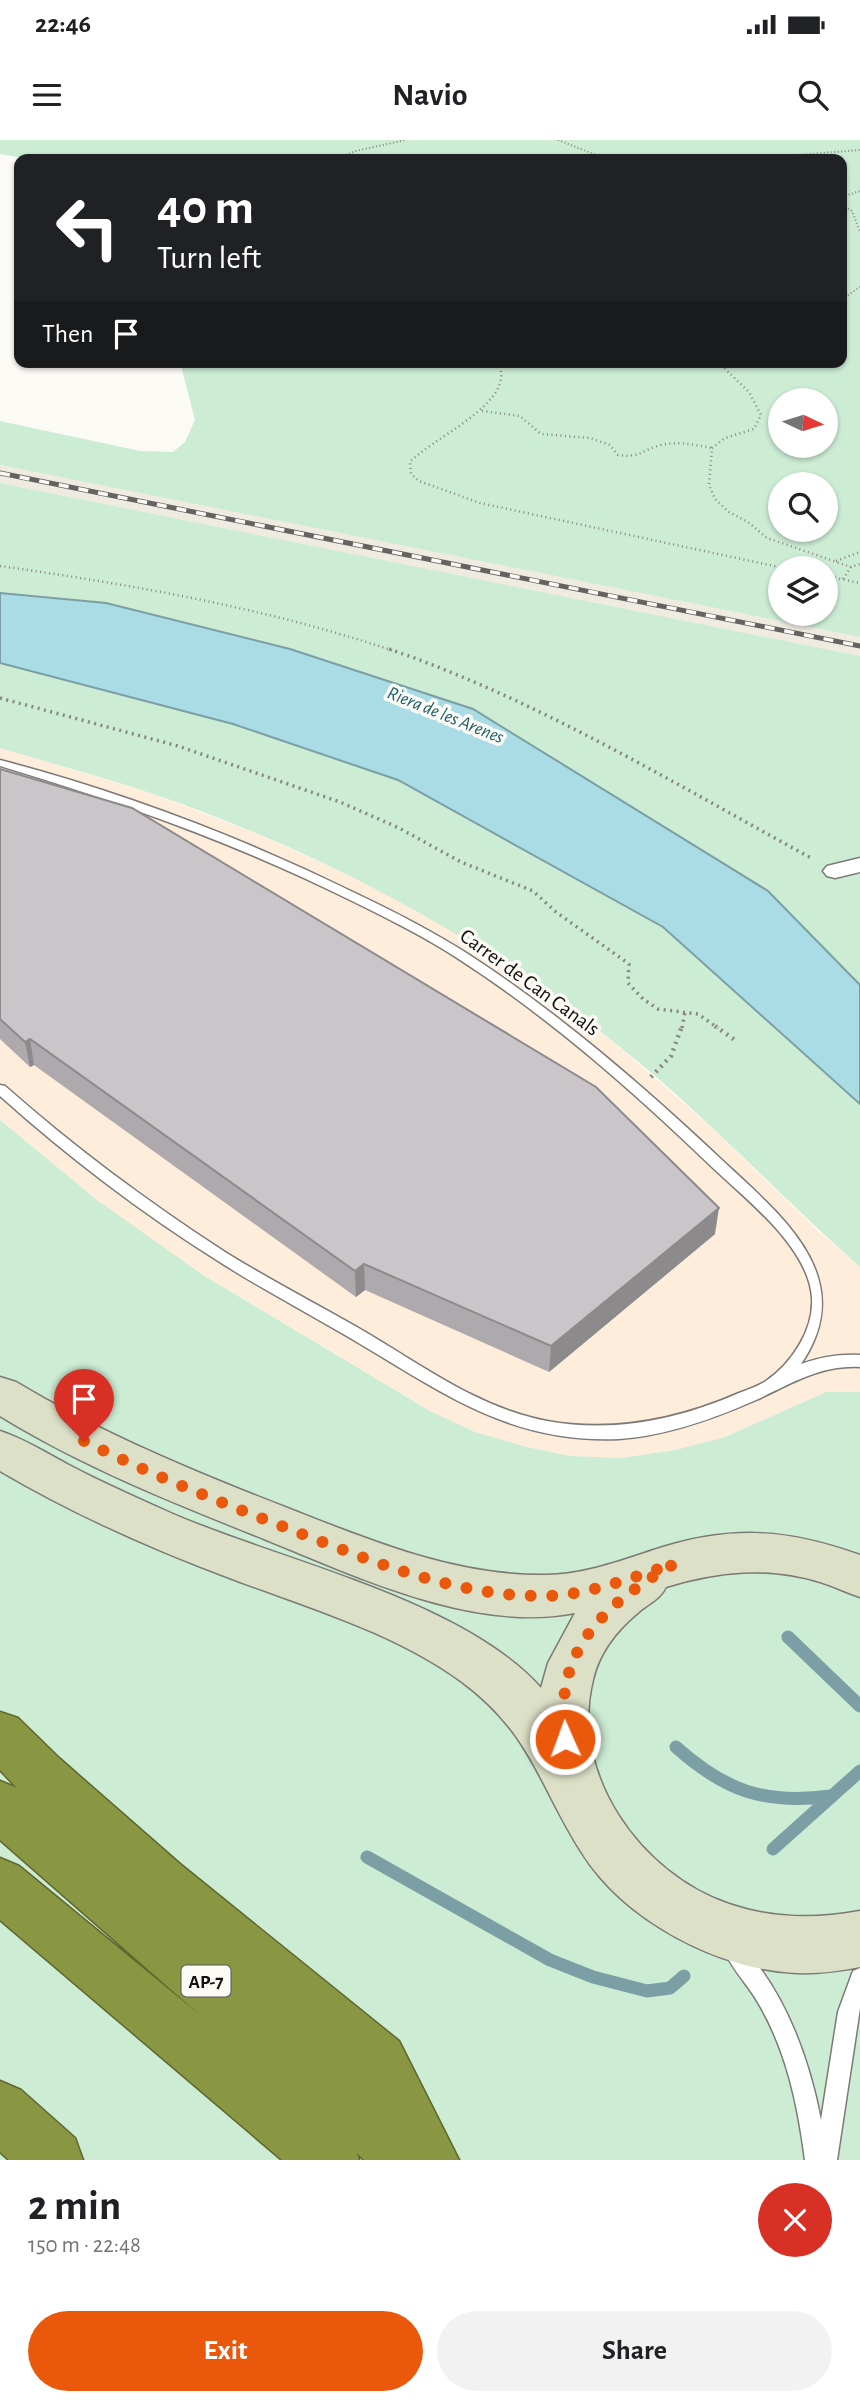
<!DOCTYPE html>
<html lang="en">
<head>
<meta charset="utf-8">
<style>
	:root { --surface:#fff; --page:#f2f2f2; --text:#202124; --muted:#757577; --accent:#ea580c }
	body { margin:0; font-family:"Alegreya Sans",sans-serif; background:var(--page); color:var(--text); height:100vh; display:flex; flex-direction:column; font-size:26px; white-space:nowrap }
	* { box-sizing:border-box; margin:0 }
	p { font-size:23px; color:var(--muted) }
	.icon { flex:none; width:38px; height:38px; fill:none; stroke:currentColor; stroke-width:2; stroke-linecap:round; stroke-linejoin:round }
	.map { position:relative; height:2020px; overflow:hidden }
	.panel { display:flex; flex-direction:column; background:var(--surface); flex:1 }
	.panel>* { flex:none }
	.guide { position:absolute; left:14px; top:14px; width:833px; height:214px; border-radius:14px; box-shadow:0 2px 5px #0004; background:#202124; color:#fff; overflow:hidden }
	.needle { width:46px; rotate:94deg }
	.buttons { position:absolute; left:768px; top:248px; display:grid; gap:14px }
	.buttons a { display:grid; place-items:center; width:70px; height:70px; border-radius:50%; background:var(--surface); box-shadow:0 2px 5px #0004; font-size:35px }
	.pin { position:absolute; display:grid; place-items:center; width:60px; height:60px; color:#fff; margin:-72px -30px; border-radius:50% 50% 50% 0; rotate:-45deg; box-shadow:0 0 7px #0007 }
	.pin .icon { rotate:45deg }
	.me { position:absolute; width:77px; margin:-38px; rotate:358deg; stroke-linejoin:round; filter:drop-shadow(0 0 5px #0008) }
	.turn { display:flex; align-items:center; gap:24px; height:147px; padding:0 28px; font-size:32px }
	.turn .icon { width:91px; height:91px; stroke-width:2.5 }
	.turn b { display:block; font-size:49px; line-height:60px }
	.then { display:flex; align-items:center; height:66px; padding:0 28px; background:#0003; gap:14px; font-size:26px }
	.round { display:grid; place-items:center; flex:none; width:74px; height:74px; border-radius:37px; background:var(--page) }
	.headline { display:flex; align-items:center; justify-content:space-between; height:119px; padding:0 28px }
	h1 { font-size:42px; font-weight:700; line-height:52px }
	.action { display:flex; gap:14px; margin-top:auto; padding:14px 28px }
	.action a { flex:1; height:80px; border-radius:42px; background:var(--accent); color:#fff; font-size:28px; font-weight:700; line-height:80px; text-align:center }
	.action a+a { background:var(--page); color:var(--text) }
	.status { display:flex; justify-content:space-between; align-items:center; height:49px; padding:0 35px; background:var(--surface); direction:ltr }
	.status svg { height:19px; fill:currentColor }
	header { display:flex; justify-content:space-between; align-items:center; height:91px; padding:0 28px; background:var(--surface); font-size:32px; font-weight:700 }
	.map>svg:first-child { display:block }
</style>
</head>
<body>
<div class="status"><b>22:46</b><svg viewBox="0 0 49 12"><path d="M0 12V9h3v3zM5 12V6h3v6zM10 12V3h3v9zM15 12V0h3v12zM26 1h20v11H26zM47 4h2v5h-2z"/></svg></div>
<header><svg class="icon" aria-label="menu" viewBox="0 0 24 24"><path d="M4 6h16M4 12h16M4 18h16"/></svg>Navio<svg class="icon" aria-label="search" viewBox="0 0 24 24"><circle cx="10" cy="10" r="6"/><path d="M15 15l6 6"/></svg></header>
<div class="map">
<svg width="860" height="2020" viewBox="0 0 860 2020">
	<rect width="100%" height="100%" fill="#fcfaf5"/>
	<polygon fill="#efebe0" points="0,325 860,497 860,516 0,343"/>
	<polygon fill="#feeddb" points="0,608 147,652 255,693 354,737 453,791 532,841 616,904 711,987 816,1089 860,1127 860,1252 826,1252 725,1297 675,1310 621,1318 570,1316 527,1307 475,1292 430,1271 203,1135 97,1060 0,980"/>
	<g fill="#ccecd4" fill-rule="evenodd">
		<path d="M0,0h860v497l-860,-172v-44l140,30 33,1 12,-10 10,-22 -15,-58h662v-203h-813l-29,-5zM780,261h46v45h-46zM780,345h46v45h-46zM780,429h46v45h-46z"/>
		<polygon points="0,343 860,516 860,845 768,751 106,463 0,453"/>
		<path d="M0,523l233,61 165,56 265,147 197,177v163c-83,-73 -158,-156 -245,-224 -141,-110 -299,-194 -468,-251 -48,-16 -98,-29 -147,-44z"/>
		<polygon points="0,980 97,1060 203,1135 430,1271 475,1292 527,1307 570,1316 621,1318 675,1310 725,1297 826,1252 860,1252 860,2020 0,2020"/>
	</g>
	<polygon fill="#a9dce4" stroke="#7b9fa4" stroke-width="2" points="0,453 106,463 290,509 473,569 768,751 860,845 860,964 663,787 398,640 233,584 0,523"/>
	<g fill="none" stroke-linecap="round" stroke-linejoin="round">
		<g stroke="#7b9fa4" stroke-width="13">
			<polyline points="788,1497 860,1566"/>
			<path d="M676,1607c49,44 89,58 155,49"/>
			<polyline points="773,1709 860,1631"/>
			<polyline points="367,1717 550,1820 593,1837 647,1851 670,1848 684,1836"/>
		</g>
		<defs>
			<g id="service">
				<path d="M0,620c123,32 243,78 357,134 38,18 75,37 111,60 91,59 174,131 254,206 60,56 138,118 79,204 20,-7 38,-10 59,-9v12c-40,-2 -69,17 -104,33 -43,19 -90,36 -137,39 -116,5 -186,-54 -281,-108 -41,-24 -83,-46 -123,-72 -76,-48 -148,-103 -215,-163v-11l5,1c69,61 143,116 220,166 45,28 92,52 137,78 60,35 116,78 185,91 67,12 130,-1 192,-28 8,-3 19,-7 27,-12 25,-17 48,-51 46,-83 -3,-50 -64,-97 -99,-130 -80,-77 -165,-152 -259,-212 -33,-21 -69,-39 -104,-56 -113,-56 -230,-98 -350,-134z"/>
				<path d="M735,1802c9,4 13,11 19,18 36,46 56,104 67,160l17,-108 15,-41 7,-3v40l-23,152h-32c-7,-54 -18,-107 -45,-154 -10,-19 -27,-35 -35,-54l3,-7z"/>
			</g>
			<polygon id="minor" points="860,718 860,732 835,738 827,736 823,731 827,726"/>
			<path id="secondary" d="M0,1237l16,5c87,52 179,90 274,127 82,32 165,67 255,66 41,0 80,-16 118,-28 72,-22 127,-17 197,8v42c-13,-4 -26,-11 -40,-15 -52,-16 -102,-11 -154,5 -5,11 -16,16 -26,24 -22,18 -41,41 -47,69 -24,94 48,194 136,224 44,15 86,15 131,7v56c-21,4 -41,7 -63,6 -79,-3 -173,-53 -215,-120 -43,-67 -50,-119 -120,-171 -67,-49 -150,-73 -227,-102 -81,-30 -160,-65 -235,-109v-40c24,8 45,21 67,33 34,18 70,34 106,50 108,47 290,86 368,174l7,-25 27,-50c-102,20 -219,-37 -311,-74 -90,-36 -181,-72 -264,-123z"/>
			<g id="motorway">
				<polygon points="0,1572 18,1578 59,1618 180,1724 399,1901 459,2020 364,2020 357,2013 359,2020 282,2020 0,1780 0,1718 19,1726 200,1875 0,1700 0,1641 17,1648 0,1630"/>
				<polygon points="0,1941 21,1950 75,1998 83,2020 9,2020 0,2012"/>
			</g>
		</defs>
		<use href="#service" stroke="#7c7a76" stroke-width="3"/>
		<use href="#minor" stroke="#7c7a76" stroke-width="3"/>
		<use href="#secondary" stroke="#7c7a76" stroke-width="3"/>
		<use href="#motorway" stroke="#5f6730" stroke-width="3"/>
		<g stroke="#888683" stroke-width="2" stroke-dasharray="1 2.5" stroke-linecap="butt">
			<polyline points="558,0 606,19"/>
			<polyline points="336,19 356,11 405,0"/>
			<polyline points="747,19 860,10"/>
			<polyline points="842,57 860,51"/>
			<polyline points="842,65 852,71 860,92"/>
			<polyline points="842,159 860,147"/>
		</g>
		<g stroke="#888683" stroke-width="2.5" stroke-dasharray="1 3.5" stroke-linecap="butt">
			<path d="M499,222c1,5 3,12 2,16 -4,33 -69,61 -91,84l1,12 8,7 61,22 308,66"/>
			<polyline points="718,222 749,252 761,275 754,289 725,298 712,308 709,345 715,359 729,372 748,382 767,398 851,427"/>
			<path d="M482,271l38,5 21,18 49,4 20,7 8,10c22,3 24,-5 43,-10 17,-4 35,0 51,3"/>
			<polyline points="836,421 860,412"/>
			<path d="M0,426c134,19 266,42 394,85"/>
			<polyline points="826,436 860,443"/>
			<polyline points="843,439 851,427 860,424"/>
		</g>
		<g stroke="#888683" stroke-width="3.5" stroke-dasharray="2 4.5" stroke-linecap="butt">
			<path d="M389,509c149,51 286,135 424,210"/>
			<polyline points="0,558 178,606 340,662 399,688 461,722 533,751 556,772 629,824 628,843 643,859 658,869 698,874 718,888"/>
			<polyline points="682,888 685,872"/>
		</g>
		<g stroke="#888683" stroke-width="4.5" stroke-dasharray="2 5" stroke-linecap="butt">
			<polyline points="715,886 735,900"/>
			<polyline points="651,937 671,916 682,886"/>
		</g>
		<use href="#service" fill="#fff" fill-rule="evenodd"/>
		<use href="#minor" fill="#fff" fill-rule="evenodd"/>
		<use href="#secondary" fill="#dce0c6" fill-rule="evenodd"/>
		<use href="#motorway" fill="#899642" fill-rule="evenodd"/>
		<defs>
			<polyline id="rail" points="0,333 860,506"/>
		</defs>
		<use href="#rail" stroke="#656361" stroke-width="5"/>
		<use href="#rail" stroke="#fcfaf5" stroke-width="3.5" stroke-dasharray="10" stroke-linecap="butt"/>
	</g>
	<polygon fill="#ada9ac" points="0,629 715,1094 549,1232 365,1150 356,1157 34,925 30,927 0,899"/>
	<g fill="#8d8a8c">
		<polygon points="30,899 34,925 30,927 25,902"/>
		<polygon points="719,1068 715,1094 549,1232 551,1206"/>
		<polygon points="364,1124 365,1150 356,1157 355,1131"/>
	</g>
	<polygon fill="#c9c5c8" stroke="#8d8a8c" stroke-width="2" points="0,629 132,668 596,947 719,1068 551,1206 364,1124 355,1131 30,899 25,902 0,879"/>
	<g fill="none" stroke-linecap="round" stroke-linejoin="round">
		<path stroke="#ea580c" stroke-width="12" stroke-dasharray="0 21.6" d="M84,1301c63,32 129,58 195,84 85,33 174,72 266,71 44,-1 88,-19 129,-32 -52,30 -106,70 -110,137 -1,12 1,25 1,38"/>
	</g>
	<g text-anchor="middle" stroke-width="7" stroke-linejoin="round" paint-order="stroke">
		<g font-size="19" font-style="italic" fill="#1c5f69" stroke="#fcfaf5">
			<text transform="translate(446 574) rotate(22)" y="7">Riera de les Arenes</text>
		</g>
		<rect fill="#fcfaf5" stroke="#585654" stroke-width="2" x="181.5" y="1825.5" width="49" height="31" rx="5"/>
		<g font-size="19" font-weight="bold" fill="#11100f">
			<text x="206" y="1848">AP-7</text>
		</g>
		<g font-size="21" fill="#11100f" stroke="#fcfaf5">
			<text transform="translate(530 842) rotate(36)" y="7">Carrer de Can Canals</text>
		</g>
	</g>
</svg>
<div class="buttons">
<a><svg class="needle" viewBox="-14 -14 28 28"><path d="M0-13l5 13h-10z" fill="#e53935"/><path d="M0 13l5-13h-10z" fill="#757577"/></svg></a>
<a><svg class="icon" aria-label="search" viewBox="0 0 24 24"><circle cx="10" cy="10" r="6"/><path d="M15 15l6 6"/></svg></a>
<a><svg class="icon" aria-label="layers" viewBox="0 0 24 24"><path d="M12 4l9 5-9 5-9-5zM3 14l9 5 9-5"/></svg></a>
</div>
<div class="pin" style="left:84px;top:1301px;background:#d93025"><svg class="icon" aria-label="arrive" viewBox="0 0 24 24"><path d="M6 21V4h12l-3 4 3 4H6"/></svg></div>
<svg class="me" style="left:565px;top:1599px" viewBox="-20 -20 40 40"><circle r="17" fill="#ea580c" stroke="#fff" stroke-width="3"/><path d="M0-11L8 9 0 5-8 9z" fill="#fff"/></svg>
<div class="guide">
<div class="turn"><svg class="icon" aria-label="left" viewBox="0 0 24 24"><path d="M17 20v-9H6M10 6l-5 5 5 5"/></svg><div><b>40 m</b>Turn left</div></div>
<div class="then">Then<svg class="icon" aria-label="arrive" viewBox="0 0 24 24"><path d="M6 21V4h12l-3 4 3 4H6"/></svg></div>
</div>
</div>
<section class="panel">
<div class="headline"><div><h1>2 min</h1><p>150 m · 22:48</p></div><a class="round" style="background:#d93025;color:#fff"><svg class="icon" aria-label="close" viewBox="0 0 24 24"><path d="M6 6l12 12M18 6L6 18"/></svg></a></div>
<div class="action"><a>Exit</a><a>Share</a></div>
</section>
</body>
</html>
